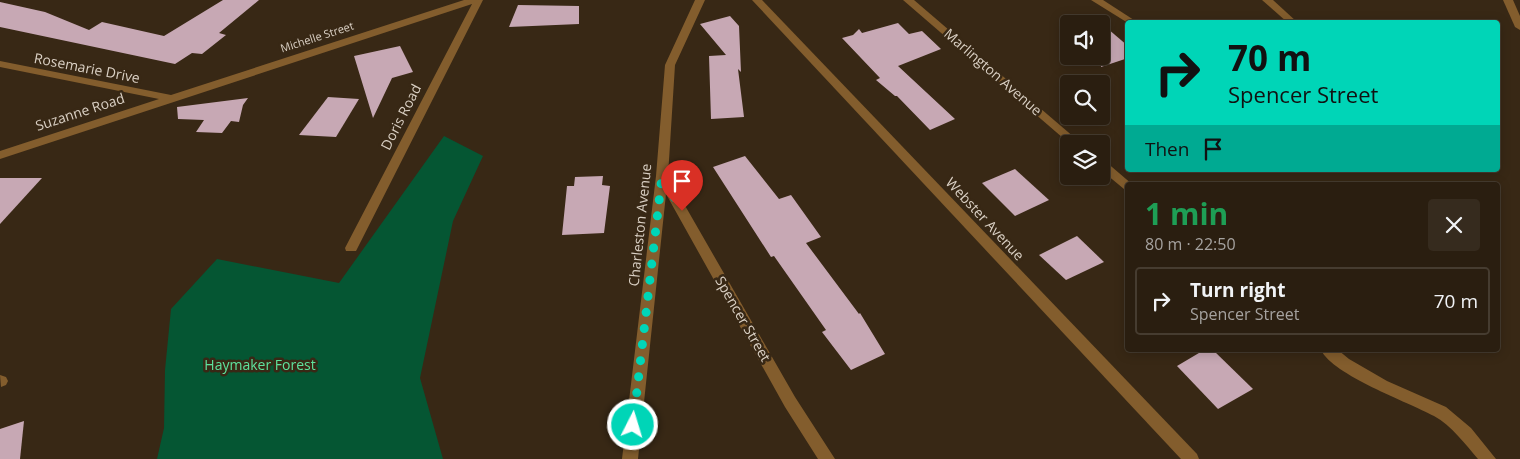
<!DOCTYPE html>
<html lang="en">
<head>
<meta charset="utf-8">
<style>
	:root { --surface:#2a1e10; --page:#362b1e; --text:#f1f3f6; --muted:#a5a29f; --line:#463c30 }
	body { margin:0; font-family:"Open Sans",sans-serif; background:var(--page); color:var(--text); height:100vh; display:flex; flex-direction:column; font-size:19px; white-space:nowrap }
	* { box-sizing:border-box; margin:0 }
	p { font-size:16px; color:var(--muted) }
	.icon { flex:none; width:28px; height:28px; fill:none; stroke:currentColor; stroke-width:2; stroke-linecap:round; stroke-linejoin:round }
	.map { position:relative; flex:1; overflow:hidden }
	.panel { position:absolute; left:1125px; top:182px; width:375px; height:170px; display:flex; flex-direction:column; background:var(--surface); border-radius:5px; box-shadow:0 2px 12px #0003,0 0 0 1px var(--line) }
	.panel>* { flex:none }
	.guide { position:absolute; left:1125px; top:20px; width:375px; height:152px; border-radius:5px; box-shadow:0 2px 12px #0003,0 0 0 1px var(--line); background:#00d5b7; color:#111; overflow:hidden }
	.fabs { position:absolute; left:1060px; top:15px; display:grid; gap:10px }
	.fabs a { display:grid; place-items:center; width:50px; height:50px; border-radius:5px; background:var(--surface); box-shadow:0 2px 12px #0003,0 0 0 1px var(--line); font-size:25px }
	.pin { position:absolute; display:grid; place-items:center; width:42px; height:42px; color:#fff; margin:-51px -21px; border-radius:50% 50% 50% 0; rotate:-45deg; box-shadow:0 0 5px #0007 }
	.pin .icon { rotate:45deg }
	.me { position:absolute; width:55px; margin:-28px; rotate:5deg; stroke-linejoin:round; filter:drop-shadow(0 0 4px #0008) }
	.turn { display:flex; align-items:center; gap:18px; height:105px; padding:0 20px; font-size:22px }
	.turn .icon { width:65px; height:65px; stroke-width:2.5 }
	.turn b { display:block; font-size:35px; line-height:42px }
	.then { display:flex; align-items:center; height:48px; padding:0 20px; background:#0003; gap:10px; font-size:19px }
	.round { display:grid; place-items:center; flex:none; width:52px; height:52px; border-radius:5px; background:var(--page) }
	.headline { display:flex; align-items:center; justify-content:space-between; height:85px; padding:0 20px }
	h1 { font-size:30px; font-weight:700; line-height:38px; color:#1e9e55 }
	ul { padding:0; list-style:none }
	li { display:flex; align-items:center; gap:15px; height:68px; margin:0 10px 8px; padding:0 10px; border:2px solid var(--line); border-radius:5px }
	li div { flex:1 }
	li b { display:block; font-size:19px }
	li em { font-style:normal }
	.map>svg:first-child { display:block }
</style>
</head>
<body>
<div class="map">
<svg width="1520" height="459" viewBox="0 0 1520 459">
	<rect width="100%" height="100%" fill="#382815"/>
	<polygon fill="#055633" points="444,136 483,156 453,221 420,378 443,459 157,459 164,428 165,370 171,309 217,259 339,283"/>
	<g fill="#c7a8b4">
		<polygon points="223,0 259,0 219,33 226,35 202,54 192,53 175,64 0,27 0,2 45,12 89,30 102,22 164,36"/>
		<polygon points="518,5 579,6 579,24 509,27"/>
		<polygon points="730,16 739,26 741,72 738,69 744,117 711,119 709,56 726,55 700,24"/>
		<polygon points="898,23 909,34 922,31 941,49 898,66 955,119 930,130 897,96 895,96 876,80 880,78 842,38 853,35 859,29 862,33"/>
		<polygon points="1101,23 1128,46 1128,58 1101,67"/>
		<polygon points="400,46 413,72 392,78 373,118 354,56"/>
		<polygon points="328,97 359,99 336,137 299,135"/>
		<polygon points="248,98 243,105 239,122 231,121 222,133 196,132 204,120 178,119 177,107"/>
		<polygon points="745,156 779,199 791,195 821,237 806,243 859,314 860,313 885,354 851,370 822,332 826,330 774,256 771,257 713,167"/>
		<polygon points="1015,169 1049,200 1015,216 982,183"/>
		<polygon points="603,176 602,185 610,186 604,233 562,235 567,186 574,186 575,177"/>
		<polygon points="0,178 42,178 0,224"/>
		<polygon points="1077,236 1104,262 1066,280 1039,255"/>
		<polygon points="1204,350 1213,350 1253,389 1218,409 1177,366"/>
		<polygon points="24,421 20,459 0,459 0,429"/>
	</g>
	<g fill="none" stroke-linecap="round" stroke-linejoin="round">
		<g fill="#835d2d" fill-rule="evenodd">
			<polygon points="464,0 483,0 356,251 346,251 345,248 472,4 0,159 0,151 159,99 0,67 0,61 171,95"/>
			<polygon points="695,0 705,0 675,65 668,176 795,397 835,459 818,459 785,407 666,194 638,459 622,459 656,176 665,65"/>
			<polygon points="752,0 762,0 1197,454 1199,459 1181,459"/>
			<polygon points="903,0 914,0 1082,144 1070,144"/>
			<polygon points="1091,0 1103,0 1137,22 1128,23"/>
			<polygon points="1262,0 1273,0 1297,22 1287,22"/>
			<polygon points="1503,0 1513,0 1520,16 1520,30 1515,27"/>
			<polygon points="1101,160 1105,161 1133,185 1128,185 1128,190 1124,189 1101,170"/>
			<path d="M1321,350h17l11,9 38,22 59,26 25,21 25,31h-18c-13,-15 -26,-33 -44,-43 -26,-14 -101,-41 -113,-66z"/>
			<polygon points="0,375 6,377 8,381 6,385 1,387"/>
		</g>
	</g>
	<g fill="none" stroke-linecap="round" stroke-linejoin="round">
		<polyline stroke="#00d5b7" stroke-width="9" stroke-dasharray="0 16.2" points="633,425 662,176 682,211"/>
	</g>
	<g text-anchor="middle" stroke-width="5" stroke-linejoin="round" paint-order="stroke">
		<g font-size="11" fill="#dad0c4" stroke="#382815">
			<text transform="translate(317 37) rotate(-18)" y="4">Michelle Street</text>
		</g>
		<g font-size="14" fill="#dad0c4" stroke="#382815">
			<text transform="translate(87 68) rotate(11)" y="5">Rosemarie Drive</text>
			<text transform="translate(993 72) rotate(41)" y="5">Marlington Avenue</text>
			<text transform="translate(80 112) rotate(-18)" y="5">Suzanne Road</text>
			<text transform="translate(401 117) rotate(-63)" y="5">Doris Road</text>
			<text transform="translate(985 219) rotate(47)" y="5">Webster Avenue</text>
			<text transform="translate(640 225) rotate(-84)" y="5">Charleston Avenue</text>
			<text transform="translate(743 319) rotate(60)" y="5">Spencer Street</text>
		</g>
		<g font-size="14" fill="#5ee19c" stroke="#382815">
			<text x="260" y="370">Haymaker Forest</text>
		</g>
	</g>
</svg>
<div class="fabs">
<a><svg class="icon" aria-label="sound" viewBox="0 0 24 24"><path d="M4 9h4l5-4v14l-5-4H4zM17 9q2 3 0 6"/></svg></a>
<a><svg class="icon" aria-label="search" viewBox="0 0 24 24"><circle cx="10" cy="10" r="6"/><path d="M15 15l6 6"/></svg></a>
<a><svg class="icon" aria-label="layers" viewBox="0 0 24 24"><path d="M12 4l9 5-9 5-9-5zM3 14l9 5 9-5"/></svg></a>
</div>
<div class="pin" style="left:682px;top:211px;background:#d93025"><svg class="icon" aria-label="arrive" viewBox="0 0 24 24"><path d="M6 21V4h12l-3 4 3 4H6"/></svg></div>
<svg class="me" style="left:633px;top:425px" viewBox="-20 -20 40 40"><circle r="17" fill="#00d5b7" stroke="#fff" stroke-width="3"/><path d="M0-11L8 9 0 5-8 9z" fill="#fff"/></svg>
<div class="guide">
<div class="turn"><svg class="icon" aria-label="right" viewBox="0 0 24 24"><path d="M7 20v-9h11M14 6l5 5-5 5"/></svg><div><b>70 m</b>Spencer Street</div></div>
<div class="then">Then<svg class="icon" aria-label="arrive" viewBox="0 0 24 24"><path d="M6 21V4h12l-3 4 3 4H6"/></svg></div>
</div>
<section class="panel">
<div class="headline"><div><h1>1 min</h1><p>80 m · 22:50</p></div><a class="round"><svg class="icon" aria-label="close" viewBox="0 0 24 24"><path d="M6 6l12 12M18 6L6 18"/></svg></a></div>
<ul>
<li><svg class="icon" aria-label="right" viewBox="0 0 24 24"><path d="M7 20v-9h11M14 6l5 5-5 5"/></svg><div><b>Turn right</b><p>Spencer Street</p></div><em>70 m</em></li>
</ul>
</section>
</div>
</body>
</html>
